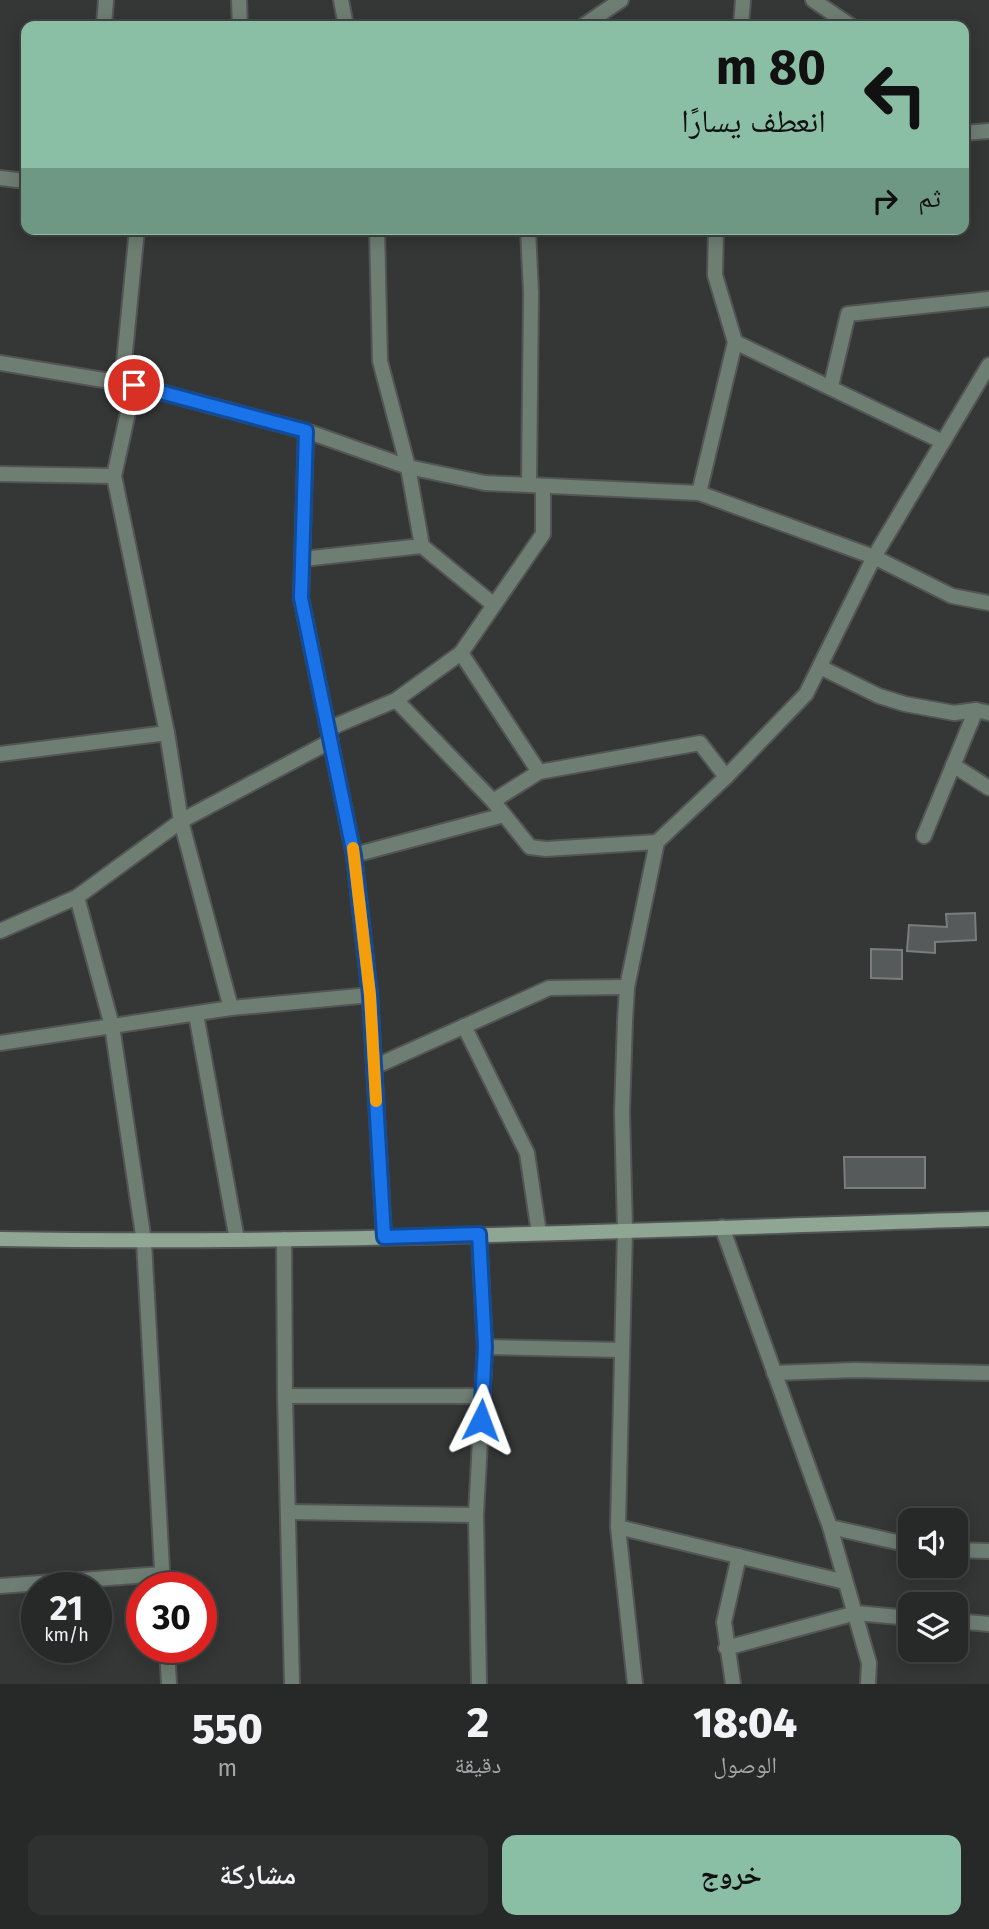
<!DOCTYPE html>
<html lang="ar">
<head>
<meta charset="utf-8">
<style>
	:root { --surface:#272928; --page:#2f3130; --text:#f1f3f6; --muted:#a4a6a8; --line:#434545; --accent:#8abfa5 }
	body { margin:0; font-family:"Fira Sans","Noto Naskh Arabic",sans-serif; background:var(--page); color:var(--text); direction:rtl; height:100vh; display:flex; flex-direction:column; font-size:26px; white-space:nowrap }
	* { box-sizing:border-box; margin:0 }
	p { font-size:23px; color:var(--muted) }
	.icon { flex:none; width:38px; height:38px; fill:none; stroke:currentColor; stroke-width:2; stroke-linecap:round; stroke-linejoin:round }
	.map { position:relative; height:1684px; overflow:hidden; direction:ltr }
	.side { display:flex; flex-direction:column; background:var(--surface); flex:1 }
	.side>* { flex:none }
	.hud { position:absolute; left:21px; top:21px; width:948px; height:214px; border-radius:14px; box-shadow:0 4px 18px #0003,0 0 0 2px var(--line); direction:rtl; background:#8abfa5; color:#111; overflow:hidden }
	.controls { position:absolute; left:898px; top:1508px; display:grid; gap:14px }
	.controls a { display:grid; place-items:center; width:70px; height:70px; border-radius:14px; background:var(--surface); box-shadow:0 4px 18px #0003,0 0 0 2px var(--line); font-size:35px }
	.speed { position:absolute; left:21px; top:1572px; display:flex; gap:14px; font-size:35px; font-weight:700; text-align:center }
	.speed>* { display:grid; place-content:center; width:91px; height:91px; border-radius:50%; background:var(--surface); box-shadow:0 4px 18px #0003,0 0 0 2px var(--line); line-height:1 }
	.speed small { font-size:18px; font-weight:400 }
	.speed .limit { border:10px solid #d22; background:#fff; color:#111 }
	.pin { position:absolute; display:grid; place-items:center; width:60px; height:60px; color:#fff; margin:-30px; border:4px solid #fff; border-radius:50%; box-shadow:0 2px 7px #0007 }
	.me { position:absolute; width:77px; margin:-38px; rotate:3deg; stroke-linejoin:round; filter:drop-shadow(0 0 5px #0008) }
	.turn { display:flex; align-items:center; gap:24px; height:147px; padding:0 28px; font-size:32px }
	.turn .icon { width:91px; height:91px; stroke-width:2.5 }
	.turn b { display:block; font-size:49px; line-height:60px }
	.then { display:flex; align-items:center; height:66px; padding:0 28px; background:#0003; gap:14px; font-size:26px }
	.eta { display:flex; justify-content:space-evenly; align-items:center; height:119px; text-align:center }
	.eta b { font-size:42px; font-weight:800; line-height:49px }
	.primary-button { display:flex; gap:14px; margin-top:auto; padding:14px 28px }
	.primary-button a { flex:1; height:80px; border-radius:14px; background:var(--accent); color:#111; font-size:28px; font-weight:800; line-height:80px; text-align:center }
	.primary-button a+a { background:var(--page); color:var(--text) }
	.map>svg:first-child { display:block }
</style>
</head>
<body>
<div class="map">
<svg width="989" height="1684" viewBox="0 0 989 1684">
	<rect width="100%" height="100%" fill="#343736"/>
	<g fill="#565a5a" stroke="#797d7d" stroke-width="2">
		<polygon points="975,913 976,940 935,942 935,953 907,951 909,925 947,927 946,914"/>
		<polygon points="871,949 902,950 902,979 871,978"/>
		<polygon points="844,1157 925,1157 925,1188 845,1188"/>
	</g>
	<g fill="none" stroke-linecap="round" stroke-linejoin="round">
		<defs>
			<g id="minor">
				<polyline points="239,0 240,26"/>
				<polyline points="341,0 346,26"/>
				<polyline points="813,0 851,26"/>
				<polyline points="104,26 106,0"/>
				<polyline points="583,26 621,0"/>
				<polyline points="741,26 743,0"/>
				<polyline points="964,133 989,131"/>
				<polyline points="0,178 26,181"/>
				<polyline points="377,229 380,361 408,467 422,546 494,605"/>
				<polyline points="528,229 531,293 529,485"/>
				<polyline points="735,342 943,442"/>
				<polyline points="0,363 134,385 306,431 408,467 485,483 699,493 874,557 952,596 989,603"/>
				<polyline points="122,383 137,229"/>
				<polyline points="134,385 114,476 167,733 181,821 231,1008"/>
				<polyline points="831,386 848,314 989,299"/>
				<polyline points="306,431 301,598 354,855 370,995 384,1237"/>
				<polyline points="0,474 114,476"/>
				<polyline points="699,493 735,342 715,275 716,229"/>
				<polyline points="303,559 422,546"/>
				<polyline points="461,653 539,772"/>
				<polyline points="820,667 879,696 905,704 954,713 976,710 989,713"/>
				<polyline points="396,700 493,801"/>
				<polyline points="328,729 396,700 461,653 543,534 543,486"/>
				<polyline points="0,754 167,733"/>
				<polyline points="953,765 989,788"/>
				<polyline points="924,836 976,710"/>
				<polyline points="657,842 546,849 530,847 493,801 539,772 700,743 726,777"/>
				<polyline points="354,855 504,815"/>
				<polyline points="77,897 112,1026 144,1242 163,1587"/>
				<polyline points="0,931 77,897 181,821 331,741"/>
				<polyline points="196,1014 237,1240"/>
				<polyline points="464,1026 527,1153 539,1233"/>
				<polyline points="0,1043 231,1008 370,995"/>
				<polyline points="374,1067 549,988 627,987"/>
				<polyline points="722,1227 830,1527 869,1663 868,1684"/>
				<polyline points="284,1239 285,1396 292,1684"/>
				<polyline points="485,1347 622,1350"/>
				<polyline points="774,1373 855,1370 989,1373"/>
				<polyline points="285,1396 483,1396"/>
				<polyline points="288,1512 476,1515"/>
				<polyline points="618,1527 845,1582"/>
				<polyline points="830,1527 910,1545"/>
				<polyline points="956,1550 989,1551"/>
				<polyline points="0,1586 162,1574"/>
				<polyline points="956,1621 989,1624"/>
				<polyline points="167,1647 169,1684"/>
				<polyline points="726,1648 856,1613 910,1618"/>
				<polyline points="479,1684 476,1515 485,1347 479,1234"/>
				<polyline points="635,1684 618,1527 625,1230 622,1112 625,1021 627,987 657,842 726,777 806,694 874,557 989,365"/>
				<polyline points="733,1684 724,1622 739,1556"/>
			</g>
			<path id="secondary" d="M0,1239c330,6 660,-10 989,-20"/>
		</defs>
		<use href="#minor" stroke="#525554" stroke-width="18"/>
		<use href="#secondary" stroke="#525554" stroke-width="18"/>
		<use href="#minor" stroke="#6f7e73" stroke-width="14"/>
		<use href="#secondary" stroke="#8fa695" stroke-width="14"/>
	</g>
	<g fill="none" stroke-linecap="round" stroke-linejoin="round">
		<defs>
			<polyline id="route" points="134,385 306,431 301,598 354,855 370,995 384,1237 479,1234 485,1347 481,1420"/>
		</defs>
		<use href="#route" stroke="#114b97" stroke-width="18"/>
		<use href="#route" stroke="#1a73e8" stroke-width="12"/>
		<polyline stroke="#f59e0b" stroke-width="12" points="353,848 370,995 376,1101"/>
	</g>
</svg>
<div class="controls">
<a><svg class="icon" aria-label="sound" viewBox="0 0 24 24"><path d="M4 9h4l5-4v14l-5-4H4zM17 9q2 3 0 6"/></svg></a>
<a><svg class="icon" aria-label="layers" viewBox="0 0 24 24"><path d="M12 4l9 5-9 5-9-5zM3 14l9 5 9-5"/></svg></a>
</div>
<div class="speed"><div>21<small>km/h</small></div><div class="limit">30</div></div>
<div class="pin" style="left:134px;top:385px;background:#d93025"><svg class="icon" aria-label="arrive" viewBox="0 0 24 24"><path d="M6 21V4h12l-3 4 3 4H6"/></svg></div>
<svg class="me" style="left:481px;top:1420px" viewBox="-20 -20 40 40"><path d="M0-17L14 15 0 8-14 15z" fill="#1a73e8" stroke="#fff" stroke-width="4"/></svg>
<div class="hud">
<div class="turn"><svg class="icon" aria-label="left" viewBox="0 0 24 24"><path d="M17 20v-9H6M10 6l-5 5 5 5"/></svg><div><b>80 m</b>انعطف يسارًا</div></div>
<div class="then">ثم<svg class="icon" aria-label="right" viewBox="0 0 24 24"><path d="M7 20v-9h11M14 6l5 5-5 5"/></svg></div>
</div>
</div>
<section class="side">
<div class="eta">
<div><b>18:04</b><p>الوصول</p></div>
<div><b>2</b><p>دقيقة</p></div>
<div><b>550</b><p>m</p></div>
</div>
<div class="primary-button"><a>خروج</a><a>مشاركة</a></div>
</section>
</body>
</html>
